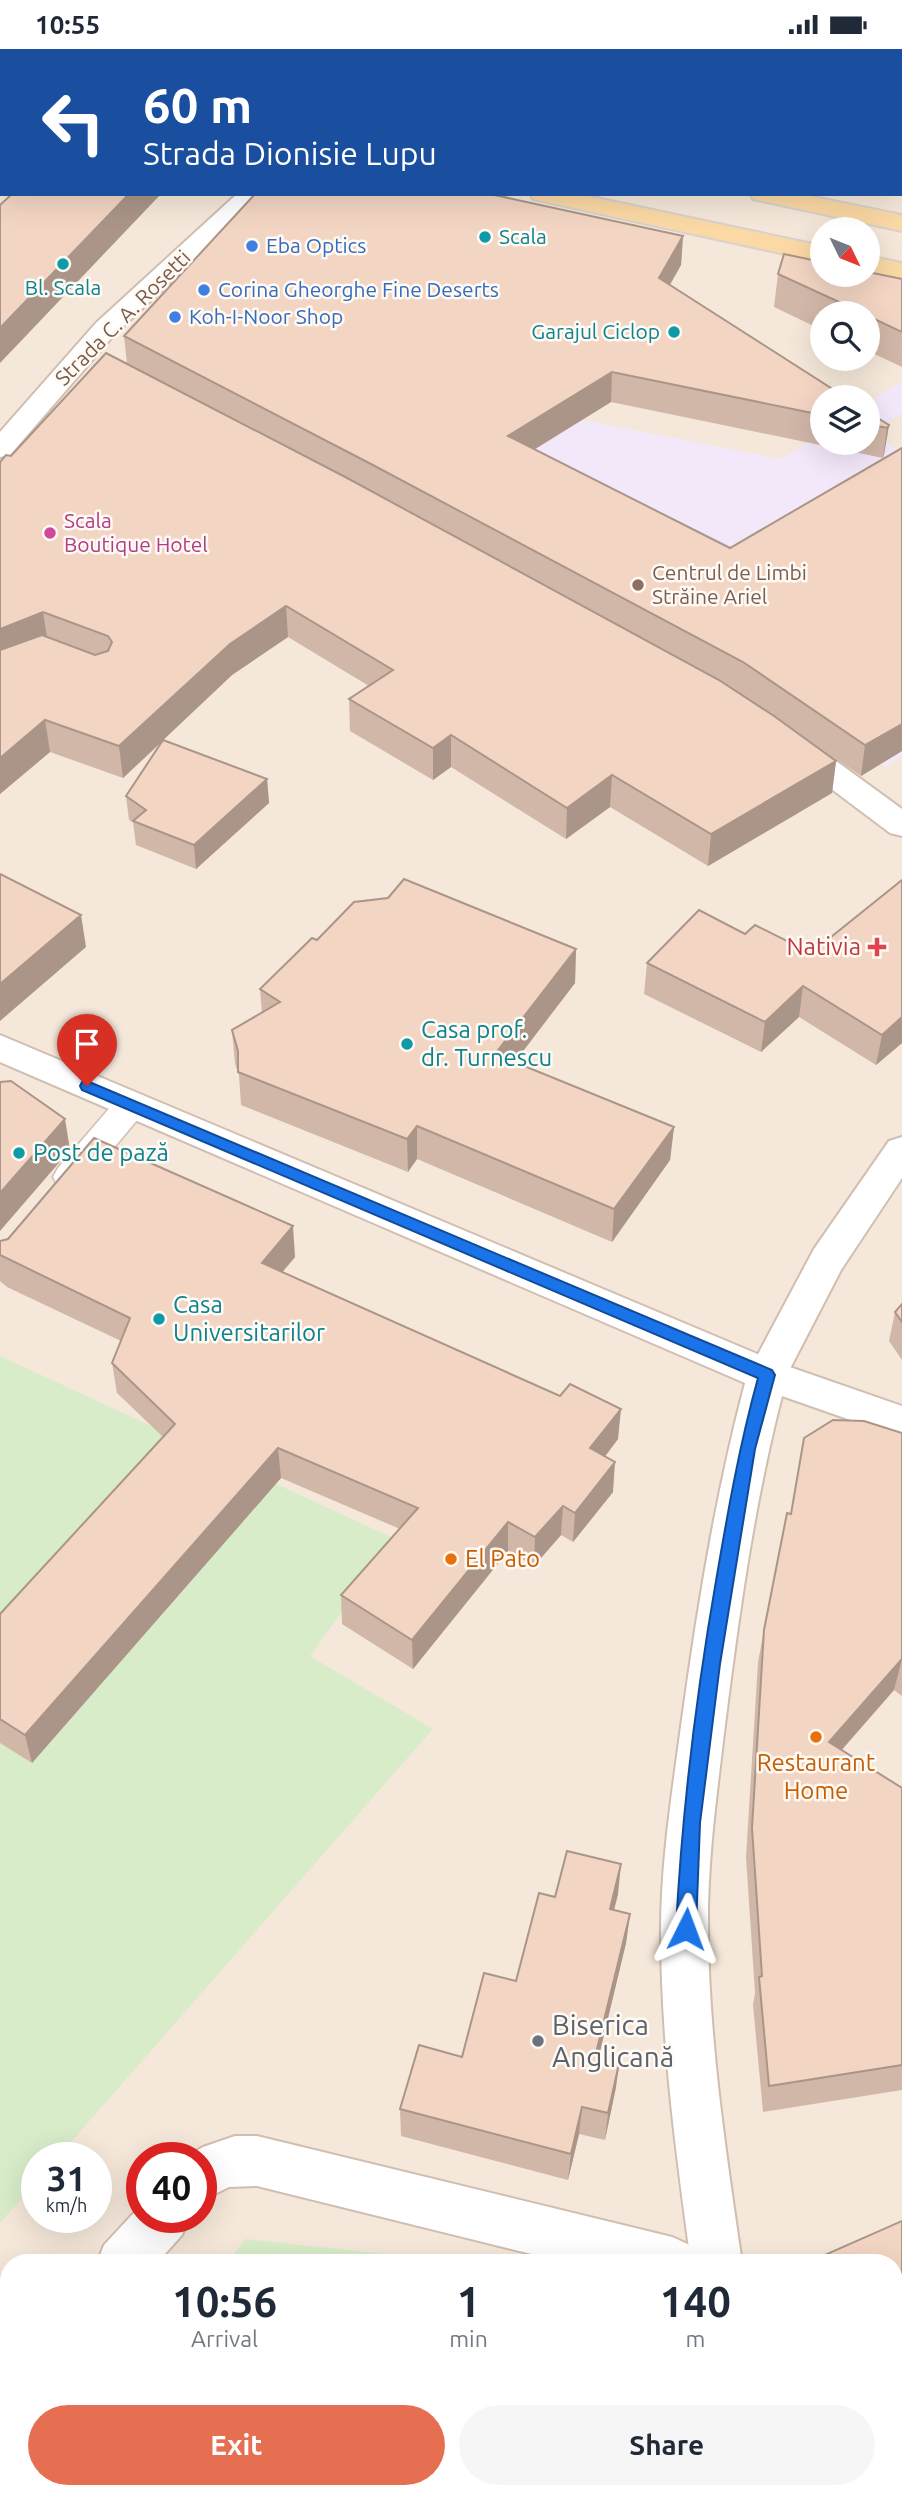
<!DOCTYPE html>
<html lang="en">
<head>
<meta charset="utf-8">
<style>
	:root { --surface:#fff; --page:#f6f6f7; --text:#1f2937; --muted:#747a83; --accent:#e76f51 }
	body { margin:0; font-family:Ubuntu,sans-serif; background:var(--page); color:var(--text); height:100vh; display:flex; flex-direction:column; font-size:26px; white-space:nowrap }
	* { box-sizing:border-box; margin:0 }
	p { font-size:23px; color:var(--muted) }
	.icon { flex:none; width:38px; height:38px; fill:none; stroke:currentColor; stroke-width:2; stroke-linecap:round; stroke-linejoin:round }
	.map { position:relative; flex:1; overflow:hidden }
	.drawer { position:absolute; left:0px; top:2205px; width:903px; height:245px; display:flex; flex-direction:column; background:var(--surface); border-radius:28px 28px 0 0; box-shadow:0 7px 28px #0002 }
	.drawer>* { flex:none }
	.top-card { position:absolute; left:0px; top:0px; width:903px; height:147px; box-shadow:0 7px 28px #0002; background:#1a4fa0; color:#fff; overflow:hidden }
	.needle { width:46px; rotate:133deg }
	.buttons { position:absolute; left:810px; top:168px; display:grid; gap:14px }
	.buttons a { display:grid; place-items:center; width:70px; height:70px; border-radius:50%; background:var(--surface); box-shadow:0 7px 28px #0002; font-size:35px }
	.speed { position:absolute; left:21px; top:2093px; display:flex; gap:14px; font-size:35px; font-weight:700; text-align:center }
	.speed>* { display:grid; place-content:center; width:91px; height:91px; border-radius:50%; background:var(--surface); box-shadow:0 7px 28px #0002; line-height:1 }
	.speed small { font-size:18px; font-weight:400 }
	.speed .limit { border:10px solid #d22; background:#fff; color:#111 }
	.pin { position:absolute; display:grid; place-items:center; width:60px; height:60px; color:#fff; margin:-72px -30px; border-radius:50% 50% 50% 0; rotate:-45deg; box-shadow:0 0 7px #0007 }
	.pin .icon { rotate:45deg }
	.me { position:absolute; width:77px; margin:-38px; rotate:3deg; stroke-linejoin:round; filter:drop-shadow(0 0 5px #0008) }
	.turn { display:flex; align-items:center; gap:24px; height:147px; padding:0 28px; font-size:32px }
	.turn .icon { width:91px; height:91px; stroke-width:2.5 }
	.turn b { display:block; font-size:49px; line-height:60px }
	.eta { display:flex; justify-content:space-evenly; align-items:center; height:119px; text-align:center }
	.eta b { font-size:42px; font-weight:600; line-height:49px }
	.button { display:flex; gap:14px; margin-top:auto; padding:14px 28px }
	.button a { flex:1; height:80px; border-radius:42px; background:var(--accent); color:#fff; font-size:28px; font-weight:600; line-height:80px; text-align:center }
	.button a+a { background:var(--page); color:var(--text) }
	.status { display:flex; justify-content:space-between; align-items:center; height:49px; padding:0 35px; background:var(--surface); direction:ltr }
	.status svg { height:19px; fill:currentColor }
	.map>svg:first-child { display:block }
</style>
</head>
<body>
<div class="status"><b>10:55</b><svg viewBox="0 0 49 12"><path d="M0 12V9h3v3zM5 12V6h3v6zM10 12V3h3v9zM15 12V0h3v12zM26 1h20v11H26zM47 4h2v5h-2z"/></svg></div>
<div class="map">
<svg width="902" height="2450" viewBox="0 0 902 2450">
	<rect width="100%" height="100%" fill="#fdf6ec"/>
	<path fill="#f5e8da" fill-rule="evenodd" d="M0,0h902v2450h-902zM2,2h899v143h-899zM822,180h46v46h-46zM822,264h46v46h-46zM822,348h46v46h-46zM37,2109h59v59h-59zM142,2109h59v59h-59zM9,2214h885v227h-885z"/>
	<polygon fill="#f3e8fa" points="902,332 902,364 871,384 902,403 902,706 886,718 586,552 418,366 526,366 588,372 781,410 822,384 822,394 868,394 868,354"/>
	<g fill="#d8ecc9">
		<polygon points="0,1307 395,1490 310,1607 433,1680 57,2109 37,2109 37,2132 0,2174"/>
		<polygon points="245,2190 470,2214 227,2214"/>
		<polygon points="26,2441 348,2441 332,2450 19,2450"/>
	</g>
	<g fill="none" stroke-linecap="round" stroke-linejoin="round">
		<defs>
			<polygon id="service" points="131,1044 143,1048 148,1056 143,1064 82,1137 70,1141 58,1137 53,1128 58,1119 119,1048"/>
			<g id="minor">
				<polygon points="792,685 803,688 902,760 902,787 890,784 781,702 776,695 781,688"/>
				<polygon points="902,1088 902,1129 841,1221 781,1337 767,1342 753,1337 747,1326 814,1200 889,1092"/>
				<polygon points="235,2087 257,2087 672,2188 690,2196 697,2214 568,2214 257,2137 229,2138 201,2152 201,2109 184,2109 203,2098"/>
				<polygon points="142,2155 142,2168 189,2168 182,2186 157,2214 97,2214 104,2196"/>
				<polygon points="9,2310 9,2369 0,2372 0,2313"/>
			</g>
			<g id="tertiary">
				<polygon points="413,0 436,0 412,2"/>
				<polygon points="237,145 264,145 114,286 10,406 0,408 0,383 96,274"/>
				<path d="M0,986l781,329 121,42v32l-120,-42c-28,108 -43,219 -57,329 -8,68 -18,137 -17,206 1,111 18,222 34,332h-51c-15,-110 -30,-221 -30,-332 0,-69 11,-137 20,-205 16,-116 34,-230 64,-343l-745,-321z"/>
				<polygon points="759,2441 813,2441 817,2450 763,2450"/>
			</g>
			<g id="primary">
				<polygon points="44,0 74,0 75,2 45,2"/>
				<rect x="0" y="26" width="2" height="14"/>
				<polygon points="530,145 578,145 822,197 822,213 542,152 533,150"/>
				<polygon points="750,145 799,145 902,166 902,182 762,152 753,150"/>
				<polygon points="868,207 902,214 902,230 868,223"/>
			</g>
		</defs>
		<use href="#service" stroke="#d1beb0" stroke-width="3"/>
		<use href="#minor" stroke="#d1beb0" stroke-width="4"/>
		<use href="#tertiary" stroke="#d1beb0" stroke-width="4"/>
		<use href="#primary" stroke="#dad1cd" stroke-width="4"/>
		<use href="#service" fill="#fff" fill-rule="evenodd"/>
		<use href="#minor" fill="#fff" fill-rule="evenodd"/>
		<use href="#tertiary" fill="#fff" fill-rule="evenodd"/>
		<use href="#primary" fill="#fbd9a5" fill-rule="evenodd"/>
	</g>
	<g fill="#d1b7a8">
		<polygon points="683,187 681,216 670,236 822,348 822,394 868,394 868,375 889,376 883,409 611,353 534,401 902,702 861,727 790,678 836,712 832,744 708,817 610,758 566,790 451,718 433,731 350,682 349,650 369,637 288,588 232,626 163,691 267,730 269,754 196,820 136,796 133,773 129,771 126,747 162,693 123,729 50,703 0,745 0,413 11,407 127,315 124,287"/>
		<polygon points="778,225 902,230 902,318 868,302 868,264 822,264 822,281 774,258"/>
		<polygon points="902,831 902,994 876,1016 799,968 761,1003 644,945 647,914 745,885 811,904"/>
		<polygon points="317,891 576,900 575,934 514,1013 674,1078 670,1111 612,1193 417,1110 408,1123 241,1056 239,1026 235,1015 232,981 262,964 260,940"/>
		<polygon points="0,1192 295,1208 282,1223 618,1390 605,1408 613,1443 573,1493 561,1486 534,1517 508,1502 413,1620 342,1575 341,1546 400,1480 281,1429 32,1714 0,1694 0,1565 163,1388 117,1344 112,1314 121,1292 7,1238 0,1232"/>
		<polygon points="902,1255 902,1311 889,1292 895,1263"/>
		<polygon points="902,1384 902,1647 894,1641 842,1701 902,1739 902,2041 763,2063 753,1956 755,1944 746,1808 758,1613 764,1581"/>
		<polygon points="618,1845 614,1861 630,1865 626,1894 599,2005 616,2038 605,2091 579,2085 568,2131 401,2087 400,2060 462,2008 516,1932 555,1848"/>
	</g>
	<g fill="#aa9588">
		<polygon points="615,0 639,0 637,2 613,2"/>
		<polygon points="129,145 161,145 0,314 0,279"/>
		<polygon points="683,187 681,216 657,258 659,229"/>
		<polygon points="612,323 611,353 507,417 508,387"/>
		<polygon points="889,376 884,406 883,409 887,379"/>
		<polygon points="286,557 288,588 232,626 123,729 119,697 230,595"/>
		<polygon points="43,563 48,595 0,613 0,580"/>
		<polygon points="45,671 50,703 0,745 0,709"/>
		<polygon points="902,675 902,702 861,727 865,696"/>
		<polygon points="451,686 451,718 433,731 433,699"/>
		<polygon points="836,712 832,744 708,817 711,785"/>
		<polygon points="612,726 610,758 566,790 567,759"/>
		<polygon points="267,730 269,754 196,820 194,796"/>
		<polygon points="81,866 86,898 0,972 0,935"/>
		<polygon points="576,900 575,934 495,1039 495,1005"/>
		<polygon points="803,937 799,968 761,1003 765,973"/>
		<polygon points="902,968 902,994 876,1016 882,986"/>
		<polygon points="65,1070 70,1101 0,1182 0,1144"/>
		<polygon points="417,1077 417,1110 408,1123 407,1090"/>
		<polygon points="674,1078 670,1111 612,1193 614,1160"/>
		<polygon points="293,1177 295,1208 264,1245 262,1214"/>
		<polygon points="621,1360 618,1390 588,1429 590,1399"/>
		<polygon points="278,1399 281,1429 32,1714 25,1686"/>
		<polygon points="615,1413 613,1443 573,1493 575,1464"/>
		<polygon points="563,1457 561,1486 534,1517 535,1488"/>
		<polygon points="508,1473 508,1502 413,1620 412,1591"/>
		<polygon points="902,1610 894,1641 822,1723 829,1693"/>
		<polygon points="621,1815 618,1845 607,1889 610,1860"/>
		<polygon points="630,1865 626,1894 593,2032 596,2004"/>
		<polygon points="620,2010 616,2038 605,2091 608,2064"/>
		<polygon points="582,2058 579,2085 568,2131 571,2105"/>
		<polygon points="902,2349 902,2365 894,2368 894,2352"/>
		<polygon points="668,2441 686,2441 684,2450 666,2450"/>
	</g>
	<g fill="#f3d5c3" stroke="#aa9588" stroke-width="2">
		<polygon points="426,0 615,0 613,2 424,2"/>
		<polygon points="12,145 129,145 0,279 0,156"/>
		<polygon points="255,145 490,145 683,187 659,229 845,348 822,348 822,366 612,323 508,387 730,499 902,399 902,675 865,696 743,613 371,415 124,287"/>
		<polygon points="784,205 822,213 822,226 868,226 868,223 902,230 902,283 868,267 868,264 863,264 778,225"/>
		<polygon points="106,304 349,430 719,631 774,667 836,712 711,785 612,726 567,759 451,686 433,699 349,650 393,621 286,557 230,595 119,697 45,671 0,709 0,601 42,586 95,606 108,602 112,593 108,587 43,563 0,580 0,413 6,406 11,407"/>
		<polygon points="868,363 889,376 887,379 868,375"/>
		<polygon points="163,691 267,730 194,796 133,772 146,761 126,747"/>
		<polygon points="0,825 81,866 0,935"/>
		<polygon points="404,830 576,900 495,1005 674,1078 614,1160 417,1077 407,1090 238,1023 238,1002 232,981 280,953 260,940 312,889 317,891 354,853 388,849"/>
		<polygon points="902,831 902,968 882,986 803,937 765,973 647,914 699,861 745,885 755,876 811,904"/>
		<polygon points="11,1032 65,1070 0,1144 0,1033"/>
		<polygon points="94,1089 293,1177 262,1214 560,1347 570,1335 621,1360 590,1399 615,1413 575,1464 563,1457 535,1488 508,1473 412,1591 341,1546 418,1459 278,1399 25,1686 0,1670 0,1565 175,1375 112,1314 130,1269 0,1206 0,1192 8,1190"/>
		<polygon points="902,1255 902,1273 895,1263"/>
		<polygon points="833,1371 864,1372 902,1384 902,1610 829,1693 902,1739 902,2016 769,2037 759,1928 762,1927 752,1779 764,1581 787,1464 791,1465 804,1389"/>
		<polygon points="567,1802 621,1815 610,1860 630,1865 596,2004 620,2010 608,2064 582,2058 571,2105 400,2060 419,1996 462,2008 484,1924 516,1932 539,1844 555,1848"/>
		<polygon points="902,2172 902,2349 894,2352 894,2214 821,2214 820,2208"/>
		<polygon points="382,2441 671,2441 676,2450 377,2450 375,2445"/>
	</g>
	<path fill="#1a73e8" stroke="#114b97" stroke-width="2" d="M87,1032l685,289 3,5 -20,74 -35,215 -20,159 -4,106 -3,6 -7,3 -7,-3 -3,-6c6,-118 20,-233 40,-348 12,-70 23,-134 42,-203l-676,-288 -2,-4 2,-4z"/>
	<g fill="#0f9aa8" stroke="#fffaf3" stroke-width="2.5">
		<circle cx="485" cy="188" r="7"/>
		<circle cx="63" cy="215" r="7"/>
		<circle cx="674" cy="283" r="7"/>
		<circle cx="407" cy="995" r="7"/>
		<circle cx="19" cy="1104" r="7"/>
		<circle cx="159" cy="1270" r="7"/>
	</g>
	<g fill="#3f7fe0" stroke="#fffaf3" stroke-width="2.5">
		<circle cx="252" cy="197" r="7"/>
		<circle cx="204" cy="241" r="7"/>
		<circle cx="175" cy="268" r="7"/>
	</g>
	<circle fill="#d1479c" stroke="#fffaf3" stroke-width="2.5" cx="50" cy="484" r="7"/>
	<circle fill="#8d6e63" stroke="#fffaf3" stroke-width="2.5" cx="638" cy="536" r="7"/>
	<path fill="#e0444e" stroke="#fffaf3" stroke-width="2.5" d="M873.5 887.5h7v7h7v7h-7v7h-7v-7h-7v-7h7z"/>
	<g fill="#e8710a" stroke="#fffaf3" stroke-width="2.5">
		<circle cx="451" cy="1510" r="7"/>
		<circle cx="816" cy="1688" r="7"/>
	</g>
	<circle fill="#6b7280" stroke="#fffaf3" stroke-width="2.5" cx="538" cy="1992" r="7"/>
	<g text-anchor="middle" stroke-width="5" stroke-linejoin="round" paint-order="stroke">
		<g font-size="21" fill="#0d838f" stroke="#fffaf3" text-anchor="start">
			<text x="499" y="195">Scala</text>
			<text x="63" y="246" text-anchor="middle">Bl. Scala</text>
			<text x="660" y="290" text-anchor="end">Garajul Ciclop</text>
		</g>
		<g font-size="21" fill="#366cbe" stroke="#fffaf3" text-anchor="start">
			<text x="266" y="204">Eba Optics</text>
			<text x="218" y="248">Corina Gheorghe Fine Deserts</text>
			<text x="189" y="275">Koh-I-Noor Shop</text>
		</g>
		<g font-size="21" fill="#7a5c4d" stroke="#fffaf3">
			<text transform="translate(123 269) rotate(-45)" y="7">Strada C. A. Rosetti</text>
		</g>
		<g font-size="21" fill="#b23c85" stroke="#fffaf3" text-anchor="start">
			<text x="64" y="479">Scala<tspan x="64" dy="24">Boutique Hotel</tspan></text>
		</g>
		<g font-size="21" fill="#785e54" stroke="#fffaf3" text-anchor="start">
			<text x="652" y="531">Centrul de Limbi<tspan x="652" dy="24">Străine Ariel</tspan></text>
		</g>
		<g font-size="24" fill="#be3a42" stroke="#fffaf3" text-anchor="end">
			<text x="861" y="906">Nativia</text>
		</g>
		<g font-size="24" fill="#0d838f" stroke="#fffaf3" text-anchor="start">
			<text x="421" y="989">Casa prof.<tspan x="421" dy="28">dr. Turnescu</tspan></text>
			<text x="33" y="1112">Post de pază</text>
			<text x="173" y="1264">Casa<tspan x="173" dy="28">Universitarilor</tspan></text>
		</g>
		<g font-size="24" fill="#c56008" stroke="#fffaf3" text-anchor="start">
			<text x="465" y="1518">El Pato</text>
			<text x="816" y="1722" text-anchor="middle">Restaurant<tspan x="816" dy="28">Home</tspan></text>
		</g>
		<g font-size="28" fill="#5b616d" stroke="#fffaf3" text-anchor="start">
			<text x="552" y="1986">Biserica<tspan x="552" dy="32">Anglicană</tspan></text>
		</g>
	</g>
</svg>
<div class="buttons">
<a><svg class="needle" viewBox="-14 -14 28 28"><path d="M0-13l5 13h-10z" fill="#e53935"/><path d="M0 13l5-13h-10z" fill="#747a83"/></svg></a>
<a><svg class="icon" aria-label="search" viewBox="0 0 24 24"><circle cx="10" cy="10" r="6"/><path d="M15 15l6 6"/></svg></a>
<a><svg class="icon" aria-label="layers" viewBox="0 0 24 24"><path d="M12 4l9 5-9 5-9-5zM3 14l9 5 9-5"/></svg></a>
</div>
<div class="speed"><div>31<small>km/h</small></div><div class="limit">40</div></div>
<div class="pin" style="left:87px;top:1037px;background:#d93025"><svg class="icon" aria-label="arrive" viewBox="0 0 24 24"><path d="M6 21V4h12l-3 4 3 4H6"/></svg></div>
<svg class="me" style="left:686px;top:1880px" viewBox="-20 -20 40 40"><path d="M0-17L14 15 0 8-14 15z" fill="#1a73e8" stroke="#fff" stroke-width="4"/></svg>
<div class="top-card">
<div class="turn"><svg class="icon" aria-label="left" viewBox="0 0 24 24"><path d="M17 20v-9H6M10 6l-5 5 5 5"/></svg><div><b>60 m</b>Strada Dionisie Lupu</div></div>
</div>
<section class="drawer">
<div class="eta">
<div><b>10:56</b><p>Arrival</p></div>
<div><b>1</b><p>min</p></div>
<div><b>140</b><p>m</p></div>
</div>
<div class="button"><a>Exit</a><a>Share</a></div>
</section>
</div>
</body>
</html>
